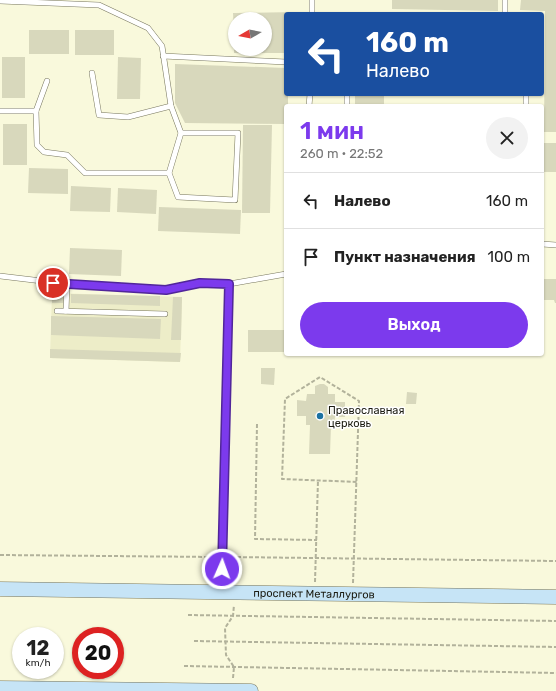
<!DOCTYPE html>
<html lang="ru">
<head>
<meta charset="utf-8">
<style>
	:root { --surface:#fff; --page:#f2f2f2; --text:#222; --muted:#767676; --line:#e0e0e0; --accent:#7c3aed }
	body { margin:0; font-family:Rubik,sans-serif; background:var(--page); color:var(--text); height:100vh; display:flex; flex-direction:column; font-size:15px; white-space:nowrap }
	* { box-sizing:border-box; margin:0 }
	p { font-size:13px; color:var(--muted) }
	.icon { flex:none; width:22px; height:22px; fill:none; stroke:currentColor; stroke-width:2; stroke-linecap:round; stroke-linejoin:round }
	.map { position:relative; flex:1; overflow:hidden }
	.panel { position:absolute; left:284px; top:104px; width:260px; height:252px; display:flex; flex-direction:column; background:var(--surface); border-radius:4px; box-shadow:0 1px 3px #0004 }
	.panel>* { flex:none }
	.top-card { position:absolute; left:284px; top:12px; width:260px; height:84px; border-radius:4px; box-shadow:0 1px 3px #0004; background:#1a4fa0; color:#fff; overflow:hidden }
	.needle { width:26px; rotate:261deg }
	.fabs { position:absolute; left:228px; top:12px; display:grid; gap:8px }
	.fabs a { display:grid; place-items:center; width:44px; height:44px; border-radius:50%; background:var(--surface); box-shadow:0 1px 3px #0004; font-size:20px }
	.speed { position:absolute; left:12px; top:627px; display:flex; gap:8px; font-size:20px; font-weight:700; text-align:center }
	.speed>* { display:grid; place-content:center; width:52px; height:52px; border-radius:50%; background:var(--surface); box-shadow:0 1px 3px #0004; line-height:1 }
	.speed small { font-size:10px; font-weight:400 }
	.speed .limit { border:6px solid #d22; background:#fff; color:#111 }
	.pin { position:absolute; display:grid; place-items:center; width:34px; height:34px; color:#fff; margin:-17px; border:2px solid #fff; border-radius:50%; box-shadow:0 1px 4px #0007 }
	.me { position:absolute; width:44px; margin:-22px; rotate:2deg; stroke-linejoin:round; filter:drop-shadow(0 0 3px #0008) }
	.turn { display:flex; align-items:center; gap:14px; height:84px; padding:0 16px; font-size:18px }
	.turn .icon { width:52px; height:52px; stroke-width:2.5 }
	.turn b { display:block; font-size:28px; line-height:34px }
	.round { display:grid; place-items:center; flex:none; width:42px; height:42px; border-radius:21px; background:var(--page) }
	.overview { display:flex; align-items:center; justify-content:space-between; height:68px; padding:0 16px }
	h1 { font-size:24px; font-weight:600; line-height:30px; color:var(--accent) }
	.button { display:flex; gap:8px; margin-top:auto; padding:8px 16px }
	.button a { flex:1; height:46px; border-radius:24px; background:var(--accent); color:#fff; font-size:16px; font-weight:600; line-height:46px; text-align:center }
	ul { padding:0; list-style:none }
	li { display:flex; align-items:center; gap:12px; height:56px; padding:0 16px; border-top:1px solid var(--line) }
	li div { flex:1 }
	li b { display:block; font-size:15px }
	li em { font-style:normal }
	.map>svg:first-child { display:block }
</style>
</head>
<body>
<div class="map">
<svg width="556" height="691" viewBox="0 0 556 691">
	<rect width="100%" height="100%" fill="#f9f9dc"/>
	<polygon fill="#ededc8" points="52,293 182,297 180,362 50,358"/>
	<g fill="#d8d8bc">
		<polygon points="392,0 498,0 498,11 392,9"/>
		<polygon points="521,0 556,0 556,132 544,132 545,11 520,10"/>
		<polygon points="297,12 297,14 286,14 286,53 234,53 234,49 265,49 265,19 235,19 235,33 234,33 233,13"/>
		<rect x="29" y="30" width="40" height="24"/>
		<rect x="75" y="30" width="39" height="25"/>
		<rect x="2" y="57" width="23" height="41"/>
		<polygon points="118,57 141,58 140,99 117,99"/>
		<polygon points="175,64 286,68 286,94 288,94 288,106 286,106 286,124 185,123 175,103"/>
		<rect x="355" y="94" width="29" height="12"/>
		<rect x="3" y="124" width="24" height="41"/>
		<polygon points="243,125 272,125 270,213 242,213"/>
		<rect x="542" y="143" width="14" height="29"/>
		<polygon points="29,168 68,169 68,194 28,193"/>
		<polygon points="71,186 111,188 110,212 70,211"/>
		<polygon points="118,188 157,190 156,214 117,212"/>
		<polygon points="159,207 241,210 240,234 158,231"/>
		<polygon points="70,248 122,250 121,276 69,274"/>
		<polygon points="542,279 556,279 556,303 555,303 554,300 544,300 544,302 542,302"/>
		<rect x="52" y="293" width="11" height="10"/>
		<polygon points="71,294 160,296 160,306 71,303"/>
		<polygon points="173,297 182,297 181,340 171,340"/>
		<polygon points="51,316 161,319 160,339 51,335"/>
		<rect x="248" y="330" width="38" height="22"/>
		<polygon points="50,349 181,353 180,362 50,358"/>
		<polygon points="261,368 275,368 274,385 261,384"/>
		<polygon points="320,384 324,384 328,387 328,394 335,394 335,402 345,402 345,417 335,417 334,426 331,425 330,454 309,454 310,425 306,425 306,416 297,416 297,400 306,401 307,394 315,394 315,386"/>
		<polygon points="407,392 417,393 416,404 406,404"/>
	</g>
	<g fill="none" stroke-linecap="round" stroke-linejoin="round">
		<defs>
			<g id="lane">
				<polyline points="505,0 505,14"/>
				<polyline points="0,1 99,5 148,28 162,46 171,106"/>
				<polyline points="312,14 312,0"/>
				<polyline points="163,56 286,62"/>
				<polyline points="92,73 99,115 128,117 171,106 181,133"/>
				<polyline points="347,94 347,106"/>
				<polyline points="526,94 526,106"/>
				<polyline points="309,106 310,94"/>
				<polyline points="0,111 36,111 37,145 44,152 67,155 85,173 169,173"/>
				<polyline points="36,111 47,81"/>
				<polygon points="181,133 238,133 235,200 178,197 169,173"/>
				<polyline points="542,244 556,245"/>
				<polyline points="0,276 67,284 166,290 200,283 229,284 222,590"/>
				<polyline points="229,284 286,274"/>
				<polyline points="57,311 165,314"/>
				<polyline points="66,311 67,284"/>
			</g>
			<g id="secondary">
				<path id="s1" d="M0,589l556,8"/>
				<polyline points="0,688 251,691"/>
			</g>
		</defs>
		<use href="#lane" stroke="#78775e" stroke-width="6"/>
		<use href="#secondary" stroke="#78775e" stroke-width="15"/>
		<g stroke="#b2b29b" stroke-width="2" stroke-dasharray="4 2" stroke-linecap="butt">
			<polyline points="257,424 255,539 317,540"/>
			<polyline points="0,555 215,557"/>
			<polyline points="231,557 556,561"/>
			<polyline points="234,580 234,557"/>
			<polyline points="315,582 318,480"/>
			<polyline points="353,583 359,401 320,377 285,399 282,479 357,482"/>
			<polyline points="188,615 556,621"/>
			<polyline points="194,641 556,647"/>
			<polyline points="184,666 556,673"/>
			<polyline points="233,678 234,667 226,655 225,628 233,616 234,605"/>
		</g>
		<use href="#lane" stroke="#fff" stroke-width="5"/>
		<use href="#secondary" stroke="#c6e4f6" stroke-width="14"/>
	</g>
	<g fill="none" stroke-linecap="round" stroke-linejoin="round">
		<defs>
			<polyline id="route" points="53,283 166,290 200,283 229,284 222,569"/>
		</defs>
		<use href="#route" stroke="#51269a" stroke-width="10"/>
		<use href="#route" stroke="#7c3aed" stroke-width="7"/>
	</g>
	<circle fill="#1c72a2" stroke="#fff" stroke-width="1.5" cx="320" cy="416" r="4"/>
	<g text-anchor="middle" stroke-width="3" stroke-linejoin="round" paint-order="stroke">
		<g font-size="11" fill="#1c1c12" stroke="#fff" text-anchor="start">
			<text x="328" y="414">Православная<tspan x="328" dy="13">церковь</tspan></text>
		</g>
		<g font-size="11" fill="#1c1c12" stroke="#fff">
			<text dy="4" stroke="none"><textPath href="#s1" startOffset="314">проспект Металлургов</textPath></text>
		</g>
	</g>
</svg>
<div class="fabs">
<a><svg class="needle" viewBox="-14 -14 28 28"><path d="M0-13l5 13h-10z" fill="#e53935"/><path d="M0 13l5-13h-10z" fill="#767676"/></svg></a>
</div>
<div class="speed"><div>12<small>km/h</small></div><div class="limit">20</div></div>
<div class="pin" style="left:53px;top:283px;background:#d93025"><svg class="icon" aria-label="arrive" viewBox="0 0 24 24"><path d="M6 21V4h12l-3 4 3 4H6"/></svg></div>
<svg class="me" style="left:222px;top:569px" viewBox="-20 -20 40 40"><circle r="17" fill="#7c3aed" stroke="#fff" stroke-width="3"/><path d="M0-11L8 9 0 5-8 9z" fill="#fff"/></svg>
<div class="top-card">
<div class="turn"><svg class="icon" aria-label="left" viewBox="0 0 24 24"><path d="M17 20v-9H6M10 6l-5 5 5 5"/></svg><div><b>160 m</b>Налево</div></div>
</div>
<section class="panel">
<div class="overview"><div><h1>1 мин</h1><p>260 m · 22:52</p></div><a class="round"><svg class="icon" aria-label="close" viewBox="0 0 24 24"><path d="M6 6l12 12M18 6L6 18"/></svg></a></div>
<ul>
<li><svg class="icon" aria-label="left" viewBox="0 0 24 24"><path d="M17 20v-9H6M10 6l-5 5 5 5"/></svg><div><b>Налево</b></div><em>160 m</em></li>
<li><svg class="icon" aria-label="arrive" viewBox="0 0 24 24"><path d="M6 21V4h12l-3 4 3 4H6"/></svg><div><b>Пункт назначения</b></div><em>100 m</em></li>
</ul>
<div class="button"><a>Выход</a></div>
</section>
</div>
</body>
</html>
